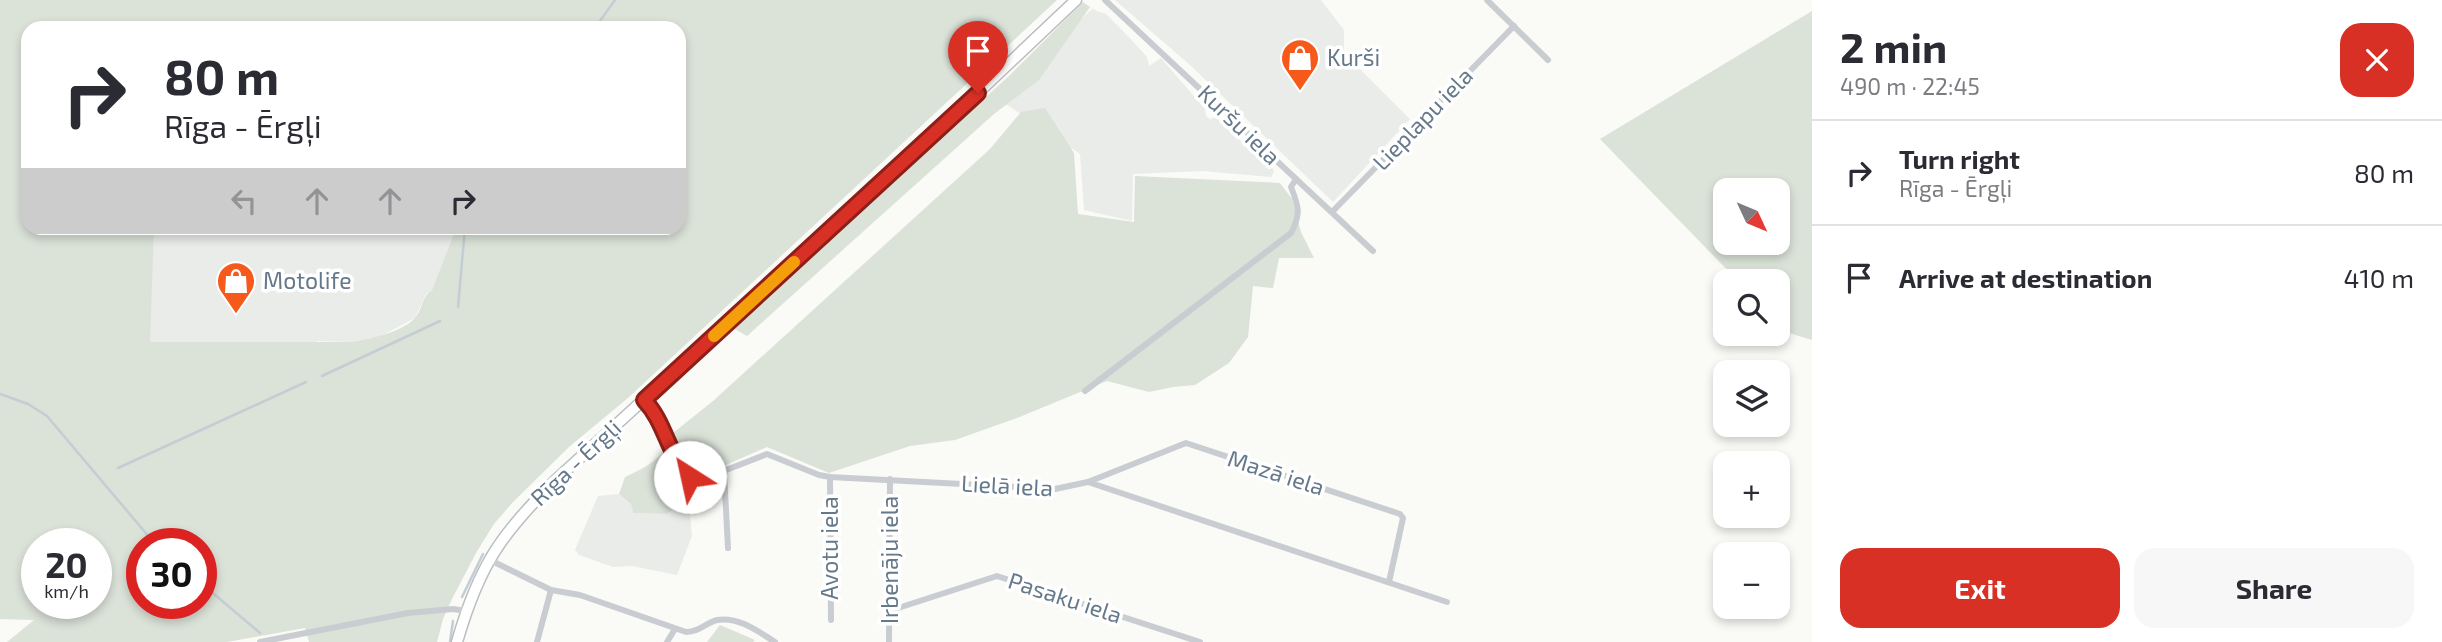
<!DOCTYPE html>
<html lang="en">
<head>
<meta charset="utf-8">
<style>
	:root { --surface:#fff; --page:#f7f7f7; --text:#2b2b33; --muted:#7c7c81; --line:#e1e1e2; --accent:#d93025 }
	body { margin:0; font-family:"Exo 2",sans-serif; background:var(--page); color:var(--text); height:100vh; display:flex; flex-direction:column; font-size:26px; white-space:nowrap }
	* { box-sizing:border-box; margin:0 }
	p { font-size:23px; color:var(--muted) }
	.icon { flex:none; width:38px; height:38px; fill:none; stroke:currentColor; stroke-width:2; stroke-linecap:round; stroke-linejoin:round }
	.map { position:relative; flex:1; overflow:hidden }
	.side { display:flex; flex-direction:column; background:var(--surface); width:630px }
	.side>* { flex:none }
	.banner { position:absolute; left:21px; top:21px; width:665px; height:214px; border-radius:21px; box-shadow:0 4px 10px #0003; background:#fff; color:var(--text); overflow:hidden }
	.needle { width:46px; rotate:134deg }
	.fabs { position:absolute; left:1713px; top:178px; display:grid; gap:14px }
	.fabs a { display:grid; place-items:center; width:77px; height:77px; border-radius:14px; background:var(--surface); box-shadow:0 4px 10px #0003; font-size:35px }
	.speed { position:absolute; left:21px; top:528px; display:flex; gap:14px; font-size:35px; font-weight:700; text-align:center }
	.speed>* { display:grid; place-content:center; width:91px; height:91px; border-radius:50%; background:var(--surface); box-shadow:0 4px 10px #0003; line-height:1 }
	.speed small { font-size:18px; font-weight:400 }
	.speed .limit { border:10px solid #d22; background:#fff; color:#111 }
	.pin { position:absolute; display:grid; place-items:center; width:60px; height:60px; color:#fff; margin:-72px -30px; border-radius:50% 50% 50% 0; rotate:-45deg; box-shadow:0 0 7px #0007 }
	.pin .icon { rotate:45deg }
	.me { position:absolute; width:77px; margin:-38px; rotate:325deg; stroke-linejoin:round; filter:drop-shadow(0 0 5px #0008) }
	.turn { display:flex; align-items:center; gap:24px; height:147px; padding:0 28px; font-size:32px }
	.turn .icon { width:91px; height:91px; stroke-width:2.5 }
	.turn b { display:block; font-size:49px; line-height:60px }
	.lanes { display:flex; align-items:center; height:66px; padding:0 28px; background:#0003; justify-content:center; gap:35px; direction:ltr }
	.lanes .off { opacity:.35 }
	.round { display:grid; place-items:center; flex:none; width:74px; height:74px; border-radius:21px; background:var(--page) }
	.overview { display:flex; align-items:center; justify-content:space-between; height:119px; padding:0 28px }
	h1 { font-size:42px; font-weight:700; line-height:52px }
	.primary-button { display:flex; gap:14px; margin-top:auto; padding:14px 28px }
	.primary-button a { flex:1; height:80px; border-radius:21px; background:var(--accent); color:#fff; font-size:28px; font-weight:700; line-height:80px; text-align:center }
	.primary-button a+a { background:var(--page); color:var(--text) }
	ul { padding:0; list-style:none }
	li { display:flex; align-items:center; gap:21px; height:105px; padding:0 28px; border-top:2px solid var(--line) }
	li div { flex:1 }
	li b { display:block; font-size:26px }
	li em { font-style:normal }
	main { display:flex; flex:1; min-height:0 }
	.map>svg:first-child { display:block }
</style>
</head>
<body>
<main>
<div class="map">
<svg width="1812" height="642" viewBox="0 0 1812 642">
	<rect width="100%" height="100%" fill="#fafaf7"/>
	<g fill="#eaecea">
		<polygon points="1115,0 1321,0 1344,30 1344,53 1410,119 1333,202 1190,65"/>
		<polygon points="1092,9 1106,14 1124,32 1147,57 1149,66 1161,58 1205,109 1206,116 1210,119 1216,117 1253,152 1270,162 1274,172 1271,177 1203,171 1133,174 1132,221 1084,210 1080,154 997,98"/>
		<polygon points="154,228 404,228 406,229 456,228 432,290 426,294 415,318 381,336 350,342 317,341 317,350 149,342"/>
		<polygon points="619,494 631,504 633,513 667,514 682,504 689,504 692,536 677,575 632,566 613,567 579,555 575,550 598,496"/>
	</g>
	<g fill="#dbe2d8" fill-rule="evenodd">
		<path d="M0,0h1057l-428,397 -60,50 -56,55 -19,22 -18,29 -24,46 -9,20 -6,23h-128l-4,-14 -78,14h-220l27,-22 -34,-1zM28,28h651v200h-223l-24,62c-11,7 -9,20 -18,29 -14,14 -45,20 -64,23h-200l4,-114h-126zM37,544h59v60h-59zM142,544h59v60h-59z"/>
		<polygon points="1083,2 1090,7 1039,80 994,114 747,336 733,328 1010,75"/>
		<path d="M1812,11v329l-23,-7 -11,-11v-40h-39l-139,-143zM1726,191h52v52h-52z"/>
		<path d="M1045,108l29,45 4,61 56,8 1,-46 145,7 12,16 9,33 13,26h-35l-6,30 -20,-2 -5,51 -19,26 -34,22 -22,2 -24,5 -42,-11 -90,37 -62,22 -45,6 -81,27 -62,-26 -57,25 -26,-5 -10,24 8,13 -15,10 -34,-1 -2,-9 -12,-10 6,-17c20,-9 43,-21 48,-44l40,-32 277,-252 31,-37z"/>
		<polygon points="720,625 755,640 753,642 707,642"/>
	</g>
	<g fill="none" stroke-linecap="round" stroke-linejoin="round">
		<g stroke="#c3cdd3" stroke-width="2.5">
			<polyline points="595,28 615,0"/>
			<polyline points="458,307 465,228"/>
			<polyline points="322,376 440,321"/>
			<polyline points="0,394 28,404 47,416 155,544"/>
			<polyline points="118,468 306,382"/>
			<polyline points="201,583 260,633"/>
			<polyline points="462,597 483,554"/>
			<polyline points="450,642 453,621"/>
		</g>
		<defs>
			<path id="primary" d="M457,642c22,-77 45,-110 102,-165l369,-337 148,-140"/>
		</defs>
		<use href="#primary" stroke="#b9bec2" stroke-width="13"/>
		<g stroke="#c9cdd1" stroke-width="6">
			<polyline points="1105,0 1373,251"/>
			<polyline points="1487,0 1548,60"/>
			<polyline points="1332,212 1514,26"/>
			<path d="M1085,391l206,-158c10,-19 8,-26 0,-46l5,-8"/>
			<path d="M644,400c22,23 23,54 46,76l18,1 59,-23 52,21 11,2 225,12 33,-7 359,120"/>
			<polyline points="724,472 728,548"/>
			<polyline points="830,477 831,620"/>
			<polyline points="1088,482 1186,443 1400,514 1403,518 1389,582"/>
			<polyline points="488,559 551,590 537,642"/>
			<path d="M551,590l29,5 106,37c14,0 19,-9 31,-12 21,-4 42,12 58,22"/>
			<polyline points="889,609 895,609 997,576 1200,642"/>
			<polyline points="260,642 408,613 453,609 466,611"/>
			<polyline points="667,642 675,629"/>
			<polyline points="889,642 890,479"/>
		</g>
		<use href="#primary" stroke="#fff" stroke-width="10"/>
	</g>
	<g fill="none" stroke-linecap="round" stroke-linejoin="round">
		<defs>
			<path id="route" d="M690,477c-23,-23 -24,-54 -46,-77l334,-307"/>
		</defs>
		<use href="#route" stroke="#8d1f18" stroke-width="18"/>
		<use href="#route" stroke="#d93025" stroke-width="12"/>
		<polyline stroke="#f59e0b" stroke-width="12" points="714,336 794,262"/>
	</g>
	<defs>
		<symbol id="shop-pin" viewBox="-11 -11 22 30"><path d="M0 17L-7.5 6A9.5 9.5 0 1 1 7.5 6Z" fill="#f55a1b" stroke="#fff"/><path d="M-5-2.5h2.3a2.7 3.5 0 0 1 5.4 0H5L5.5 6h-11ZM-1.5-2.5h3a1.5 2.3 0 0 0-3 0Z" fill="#fff"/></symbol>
	</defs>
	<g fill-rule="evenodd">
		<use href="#shop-pin" x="1278" y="36" width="44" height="60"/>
		<use href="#shop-pin" x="214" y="259" width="44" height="60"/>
	</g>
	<g text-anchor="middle" stroke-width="7" stroke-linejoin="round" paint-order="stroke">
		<g font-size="23" fill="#65798b" stroke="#fff" text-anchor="start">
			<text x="1327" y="66">Kurši</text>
			<text x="263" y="289">Motolife</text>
		</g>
		<g font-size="23" fill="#65798b" stroke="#fff">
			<text transform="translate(1423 119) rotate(-46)" y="8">Lieplapu iela</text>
			<text transform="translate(1239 125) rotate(44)" y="8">Kuršu iela</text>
			<text transform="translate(576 463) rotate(-43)" y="8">Rīga - Ērgļi</text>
			<text transform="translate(1276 473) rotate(18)" y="8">Mazā iela</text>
			<text transform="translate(1007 486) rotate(3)" y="8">Lielā iela</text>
			<text transform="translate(830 548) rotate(-90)" y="8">Avotu iela</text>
			<text transform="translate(890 560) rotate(-90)" y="8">Irbenāju iela</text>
			<text transform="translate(1065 598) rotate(18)" y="8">Pasaku iela</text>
		</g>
	</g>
</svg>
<div class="fabs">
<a><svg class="needle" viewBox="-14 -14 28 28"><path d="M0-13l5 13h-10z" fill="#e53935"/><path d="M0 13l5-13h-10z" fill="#7c7c81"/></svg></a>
<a><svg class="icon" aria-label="search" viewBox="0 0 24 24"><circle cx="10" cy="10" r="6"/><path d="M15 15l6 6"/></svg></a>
<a><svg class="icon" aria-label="layers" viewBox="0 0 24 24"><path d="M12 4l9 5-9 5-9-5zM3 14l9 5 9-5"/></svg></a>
<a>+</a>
<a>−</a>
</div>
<div class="speed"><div>20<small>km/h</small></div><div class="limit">30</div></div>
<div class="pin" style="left:978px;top:93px;background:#d93025"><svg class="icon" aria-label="arrive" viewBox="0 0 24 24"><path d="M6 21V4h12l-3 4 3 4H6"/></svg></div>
<svg class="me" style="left:690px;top:477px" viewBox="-20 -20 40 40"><circle r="19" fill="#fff"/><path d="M0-13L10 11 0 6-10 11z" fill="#d93025"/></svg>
<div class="banner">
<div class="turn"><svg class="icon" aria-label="right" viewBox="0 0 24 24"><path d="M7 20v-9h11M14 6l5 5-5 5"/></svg><div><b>80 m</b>Rīga - Ērgļi</div></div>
<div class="lanes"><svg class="icon off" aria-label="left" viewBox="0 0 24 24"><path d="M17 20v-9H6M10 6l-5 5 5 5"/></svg><svg class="icon off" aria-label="ahead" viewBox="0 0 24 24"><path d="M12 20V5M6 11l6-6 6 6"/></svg><svg class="icon off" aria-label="ahead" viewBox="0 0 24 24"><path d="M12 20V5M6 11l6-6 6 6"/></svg><svg class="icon" aria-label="right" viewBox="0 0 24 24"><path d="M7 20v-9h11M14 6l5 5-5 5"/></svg></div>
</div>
</div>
<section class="side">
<div class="overview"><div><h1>2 min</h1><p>490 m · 22:45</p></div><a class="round" style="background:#d93025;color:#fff"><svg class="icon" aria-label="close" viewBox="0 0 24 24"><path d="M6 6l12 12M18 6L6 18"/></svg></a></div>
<ul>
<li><svg class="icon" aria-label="right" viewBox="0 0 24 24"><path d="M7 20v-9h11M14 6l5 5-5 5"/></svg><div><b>Turn right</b><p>Rīga - Ērgļi</p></div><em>80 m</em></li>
<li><svg class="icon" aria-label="arrive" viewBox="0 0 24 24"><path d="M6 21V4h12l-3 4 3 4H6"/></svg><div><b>Arrive at destination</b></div><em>410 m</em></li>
</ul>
<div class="primary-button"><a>Exit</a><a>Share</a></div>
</section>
</main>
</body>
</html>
